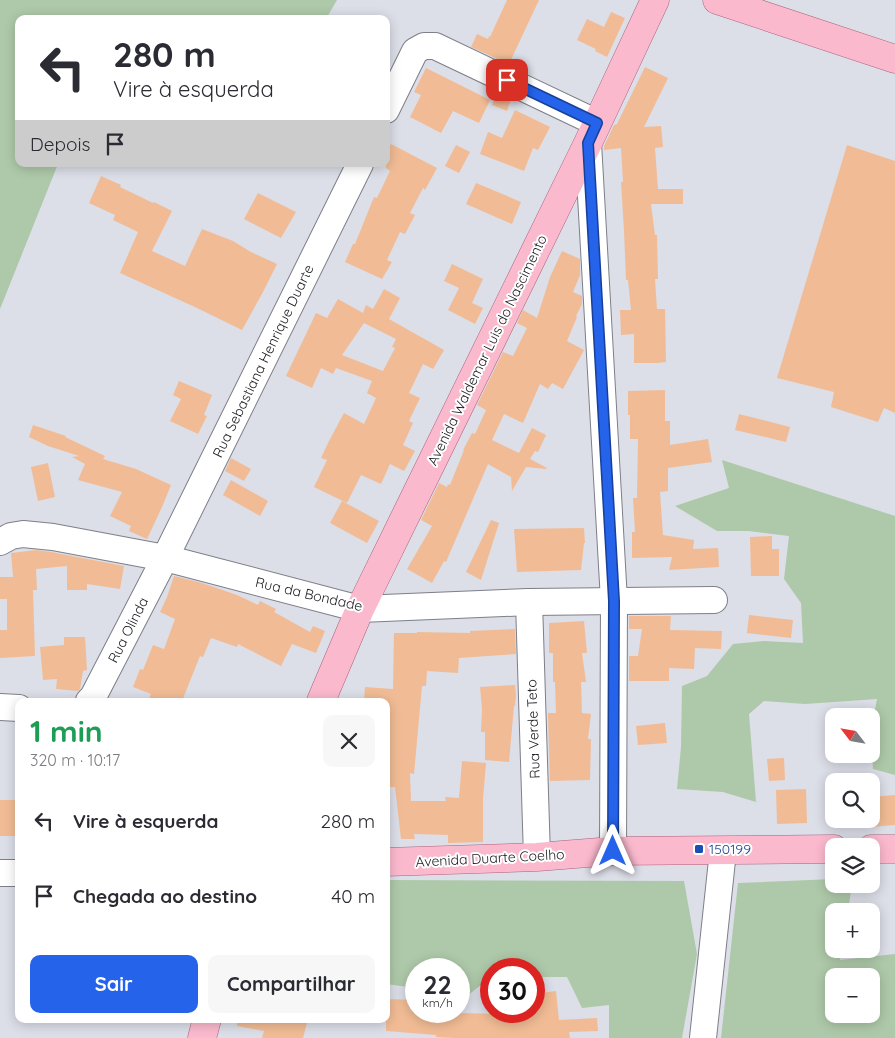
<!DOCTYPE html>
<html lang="pt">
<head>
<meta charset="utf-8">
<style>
	:root { --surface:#fff; --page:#f7f7f7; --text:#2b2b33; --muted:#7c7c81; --accent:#2563eb }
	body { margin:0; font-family:Quicksand,sans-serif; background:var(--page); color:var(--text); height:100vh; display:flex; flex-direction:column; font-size:19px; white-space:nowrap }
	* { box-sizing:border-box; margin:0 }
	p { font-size:16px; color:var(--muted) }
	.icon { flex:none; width:28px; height:28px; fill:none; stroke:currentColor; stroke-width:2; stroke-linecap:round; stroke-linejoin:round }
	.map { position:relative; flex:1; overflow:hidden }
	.panel { position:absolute; left:15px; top:698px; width:375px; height:325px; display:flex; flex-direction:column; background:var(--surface); border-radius:10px; box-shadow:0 2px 12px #0003 }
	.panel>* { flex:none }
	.banner { position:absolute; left:15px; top:15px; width:375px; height:152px; border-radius:10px; box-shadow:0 2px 12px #0003; background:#fff; color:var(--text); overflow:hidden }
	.needle { width:32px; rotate:301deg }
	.tools { position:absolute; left:825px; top:708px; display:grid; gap:10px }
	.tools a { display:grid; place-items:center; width:55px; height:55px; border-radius:10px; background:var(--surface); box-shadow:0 2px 12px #0003; font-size:25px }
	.speed { position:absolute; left:405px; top:958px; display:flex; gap:10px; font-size:25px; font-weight:700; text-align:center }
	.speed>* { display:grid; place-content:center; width:65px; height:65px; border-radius:50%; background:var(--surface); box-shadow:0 2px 12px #0003; line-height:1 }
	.speed small { font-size:12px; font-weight:400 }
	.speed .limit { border:8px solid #d22; background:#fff; color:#111 }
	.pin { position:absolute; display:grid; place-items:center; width:42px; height:42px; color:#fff; margin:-21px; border-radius:10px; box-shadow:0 2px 8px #0006 }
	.me { position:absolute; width:55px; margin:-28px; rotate:0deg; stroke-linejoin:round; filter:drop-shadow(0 0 4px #0008) }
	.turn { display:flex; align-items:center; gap:18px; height:105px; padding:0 15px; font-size:22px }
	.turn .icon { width:65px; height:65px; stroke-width:2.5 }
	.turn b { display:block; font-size:35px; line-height:42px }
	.then { display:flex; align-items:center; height:48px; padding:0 15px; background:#0003; gap:10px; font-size:19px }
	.round { display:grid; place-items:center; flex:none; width:52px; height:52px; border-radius:10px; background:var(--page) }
	.overview { display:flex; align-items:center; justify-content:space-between; height:85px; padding:0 15px }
	h1 { font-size:30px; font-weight:700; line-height:38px; color:#1e9e55 }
	.button { display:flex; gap:10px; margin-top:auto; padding:10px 15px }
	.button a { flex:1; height:58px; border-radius:10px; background:var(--accent); color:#fff; font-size:20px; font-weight:700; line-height:58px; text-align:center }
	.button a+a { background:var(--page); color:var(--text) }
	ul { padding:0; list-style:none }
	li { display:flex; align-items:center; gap:15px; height:75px; padding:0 15px }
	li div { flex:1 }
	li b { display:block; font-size:19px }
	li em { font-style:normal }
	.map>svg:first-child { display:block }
</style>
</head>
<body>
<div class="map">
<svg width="895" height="1038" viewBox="0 0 895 1038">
	<rect width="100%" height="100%" fill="#dcdee8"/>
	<g fill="#aec9a9" fill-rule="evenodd">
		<polygon points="0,0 337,0 326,19 19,19 19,164 58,164 0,309"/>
		<polygon points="722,460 895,516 895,775 873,769 871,732 877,699 805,704 764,701 749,714 756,802 723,792 677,789 681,747 682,686 707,676 733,644 764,641 803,643 801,603 784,579 789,536 749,531 717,531 675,506 729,488"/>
		<path d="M834,879v5h18l-4,27h-14v38h8l-2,11 55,-6v84h-174l17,-155zM834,976h37v38h-37z"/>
		<polygon points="386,880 684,881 697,954 682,1038 609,1038 609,1005 582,1008 567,977 534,977 534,969 491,969 491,977 467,996 459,995 459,969 416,969 416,988 386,984"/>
	</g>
	<g fill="#f1bc95" fill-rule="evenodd">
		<polygon points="507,0 539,0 509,64 471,47 477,34 488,39 489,36 490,37"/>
		<polygon points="611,12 625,18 607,57 595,51 596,49 577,40 587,19 604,27"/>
		<polygon points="645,67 668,78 644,127 661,126 663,147 655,148 658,189 683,189 683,204 651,204 655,235 657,235 658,279 655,279 657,309 665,309 666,362 657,363 634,363 634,334 621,335 620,310 631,310 628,280 626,280 624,231 621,182 623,182 621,148 604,150 604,146 614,125 617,124"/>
		<polygon points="426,68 490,100 479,123 453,111 441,133 410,117 421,95 414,92"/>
		<polygon points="497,92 511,99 507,111 492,105"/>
		<polygon points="515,110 550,127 538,150 533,148 524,171 480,154 488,132 502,138"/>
		<polygon points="391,144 437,168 425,190 423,188 410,213 415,215 405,234 400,232 387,260 392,262 382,279 345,262 353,244 355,244 374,197 377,198 390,171 386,168 386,153"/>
		<polygon points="456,145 470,152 459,173 445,166"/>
		<polygon points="847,145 895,161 895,413 884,408 878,422 831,407 834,392 777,378"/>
		<polygon points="101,176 121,185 120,187 153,203 154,202 172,211 152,251 185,266 202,229 233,241 251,252 277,264 263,292 242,330 197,308 120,273 138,232 113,220 115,215 89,203"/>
		<polygon points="476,183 521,202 512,224 466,204"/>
		<polygon points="258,193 296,212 281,238 244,219"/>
		<polygon points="562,251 580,259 580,275 573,292 582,296 582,304 576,316 577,317 567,341 584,350 563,389 552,383 548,389 540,384 523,423 504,414 492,440 519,453 532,428 546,435 538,452 535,451 530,459 547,468 546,469 526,467 512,491 511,477 488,464 446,562 444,561 432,583 407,569 432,526 421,520 439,483 447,487 448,484 450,485 464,450 463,450 472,433 475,434 486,410 477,405 503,352 513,356 527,328 517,323 523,310 537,318 550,277"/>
		<polygon points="452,264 483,279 472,303 483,308 475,324 448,310 459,288 444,281"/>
		<path d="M384,289l16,9 -11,21 55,31 -11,19 -10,-5 -14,29 11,5 -11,23 4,2 -10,22 12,6 -11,20 -14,-7 -9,20 -20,-9 -14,28 -33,-16 13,-27 -6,-2 8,-17 15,-28 20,11 12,-26 -9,-5 5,-12 -36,-13 -3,6 -12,-6 -9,20 -26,-12 30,-63 11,5 11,-19 25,14 3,-8 7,4zM364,323l32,16 -4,8 3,1 -12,23 -41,-16z"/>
		<polygon points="179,381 212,395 204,415 207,416 198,434 170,421 181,399 173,395"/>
		<polygon points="665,390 665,421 670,421 670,445 708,439 712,462 668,468 668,491 660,492 663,535 694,540 693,549 718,548 719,567 669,570 672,557 632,558 632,532 635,532 633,498 637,498 638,439 630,439 630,415 628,415 628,391"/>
		<polygon points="739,414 790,427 786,442 735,430"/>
		<polygon points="33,425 66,436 65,437 105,456 103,459 136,469 171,485 162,507 147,539 129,531 131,526 110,516 122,492 78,480 85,464 72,457 79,456 48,446 29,437"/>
		<polygon points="231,458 251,469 244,481 225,471"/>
		<polygon points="48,463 55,497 38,501 31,467"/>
		<polygon points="231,480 268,501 260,516 223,495"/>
		<polygon points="342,501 379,521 367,543 330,523"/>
		<polygon points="491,520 499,523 481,580 466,572"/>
		<polygon points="584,528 585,543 584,543 581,570 517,572 514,529"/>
		<polygon points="772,536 772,549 779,549 779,576 751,576 750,537"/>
		<polygon points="36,550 51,552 124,566 120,589 87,584 87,590 67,590 67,566 36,569 37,590 33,590 35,656 0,658 0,630 7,630 7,599 0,599 0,577 13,577 11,553"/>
		<polygon points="174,576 202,583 237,595 258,605 260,601 276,609 274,612 310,632 313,626 325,631 316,653 292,644 281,666 238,644 237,647 211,638 203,657 200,656 182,701 148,701 151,694 133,687 140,669 143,670 153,645 164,649 175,619 160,612 167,597"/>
		<polygon points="749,615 793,620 791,638 747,633"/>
		<polygon points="629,616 671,616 670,630 722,631 721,649 695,648 694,669 669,668 669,681 629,681 629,656 638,656 642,629 629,629"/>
		<polygon points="584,621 587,653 582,653 586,682 581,682 582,713 591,714 588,739 591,739 590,780 550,781 548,716 548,713 556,713 555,682 553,682 553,653 549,653 549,623"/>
		<polygon points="515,629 516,654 459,658 458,673 427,671 426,686 422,686 414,774 410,773 411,801 446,801 445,797 459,798 462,761 486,763 483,799 483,842 448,843 448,835 414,834 415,839 401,839 395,787 386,787 386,701 364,701 365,687 393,689 394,633 417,633 417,632 470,633 470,631"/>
		<polygon points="64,637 85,637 87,670 83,671 80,689 78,691 56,689 57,679 43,680 40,647 64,645"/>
		<polygon points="515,685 516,695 515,706 514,706 509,762 485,760 485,732 481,732 482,709 480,687"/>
		<polygon points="665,723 667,743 638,745 636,726"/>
		<polygon points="784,758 785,780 769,781 767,759"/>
		<polygon points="806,789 807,823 777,824 776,790"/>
		<polygon points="895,795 895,825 871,827 871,797"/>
		<rect x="0" y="800" width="19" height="36"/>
		<polygon points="556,991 559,1020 597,1018 598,1031 569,1032 570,1038 455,1038 436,1037 436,1035 386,1031 386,999 416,1000 416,1011 460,1011 460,1013 500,1014 500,1016 534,1013 534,994"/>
		<polygon points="237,1019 308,1019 303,1038 262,1038 264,1031 237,1026"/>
	</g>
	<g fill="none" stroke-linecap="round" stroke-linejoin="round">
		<defs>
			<g id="minor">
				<polyline points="386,110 415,51 424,46 435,46 597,123"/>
				<polyline points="588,143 614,601 613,851"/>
				<polyline points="0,542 11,536 23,534 53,537 165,558 360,609 529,602 714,600"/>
				<polyline points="529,602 537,857"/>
				<polyline points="89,701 93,697 165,558 360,164"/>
				<polyline points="0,707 19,708"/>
				<polyline points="0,873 19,873"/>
				<polyline points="703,1038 723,851"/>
			</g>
			<g id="major">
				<polyline points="717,0 895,59"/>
				<polyline points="321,701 360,609 588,143 655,0"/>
				<polyline points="871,849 895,849"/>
				<polyline points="386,862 537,857 613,851 834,849"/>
				<polyline points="202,1038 207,1019"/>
			</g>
		</defs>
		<use href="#minor" stroke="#7d7f89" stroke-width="28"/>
		<use href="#major" stroke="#ab637b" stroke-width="29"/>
		<use href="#minor" stroke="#fff" stroke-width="26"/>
		<use href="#major" stroke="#fbb9ce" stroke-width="28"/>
	</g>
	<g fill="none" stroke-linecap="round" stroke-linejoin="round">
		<defs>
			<polyline id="route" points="507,80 597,123 588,143 614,601 613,851"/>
		</defs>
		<use href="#route" stroke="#184099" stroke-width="12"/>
		<use href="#route" stroke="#2563eb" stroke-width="9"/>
	</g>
	<rect fill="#1a4fb4" stroke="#fff" stroke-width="2" x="694" y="844" width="10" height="10" rx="2.5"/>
	<g text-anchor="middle" stroke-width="4" stroke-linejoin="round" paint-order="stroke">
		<g font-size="14" fill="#191a1e" stroke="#fff">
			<text transform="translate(487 350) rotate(-64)" y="5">Avenida Waldemar Luis do Nascimento</text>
			<text transform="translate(263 361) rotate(-64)" y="5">Rua Sebastiana Henrique Duarte</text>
			<text transform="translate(309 594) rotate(13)" y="5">Rua da Bondade</text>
			<text transform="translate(128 630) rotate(-63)" y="5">Rua Olinda</text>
			<text transform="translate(533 729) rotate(-92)" y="5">Rua Verde Teto</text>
			<text transform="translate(490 858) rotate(-3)" y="5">Avenida Duarte Coelho</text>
		</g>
		<g font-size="14" fill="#164399" stroke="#fff" text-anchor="start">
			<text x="709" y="854">150199</text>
		</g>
	</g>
</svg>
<div class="tools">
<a><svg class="needle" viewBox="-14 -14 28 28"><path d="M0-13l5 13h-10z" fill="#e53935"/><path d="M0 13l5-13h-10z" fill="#7c7c81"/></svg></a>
<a><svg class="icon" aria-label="search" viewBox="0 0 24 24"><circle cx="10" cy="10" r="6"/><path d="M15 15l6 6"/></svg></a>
<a><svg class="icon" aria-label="layers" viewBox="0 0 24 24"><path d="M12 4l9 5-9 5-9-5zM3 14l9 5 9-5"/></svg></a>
<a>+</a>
<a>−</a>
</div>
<div class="speed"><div>22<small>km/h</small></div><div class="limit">30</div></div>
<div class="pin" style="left:507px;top:80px;background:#d93025"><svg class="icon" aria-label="arrive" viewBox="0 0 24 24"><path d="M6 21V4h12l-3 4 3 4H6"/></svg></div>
<svg class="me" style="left:613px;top:851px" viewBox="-20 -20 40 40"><path d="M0-17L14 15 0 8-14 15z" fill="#2563eb" stroke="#fff" stroke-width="4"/></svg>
<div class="banner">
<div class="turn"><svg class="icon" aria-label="left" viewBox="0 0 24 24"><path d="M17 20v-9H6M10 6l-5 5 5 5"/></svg><div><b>280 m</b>Vire à esquerda</div></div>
<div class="then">Depois<svg class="icon" aria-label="arrive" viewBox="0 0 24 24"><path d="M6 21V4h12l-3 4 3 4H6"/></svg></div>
</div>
<section class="panel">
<div class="overview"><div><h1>1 min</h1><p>320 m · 10:17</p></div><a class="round"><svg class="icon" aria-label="close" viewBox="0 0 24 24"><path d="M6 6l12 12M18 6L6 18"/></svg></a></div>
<ul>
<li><svg class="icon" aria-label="left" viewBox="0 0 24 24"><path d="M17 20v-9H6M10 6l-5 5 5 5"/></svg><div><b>Vire à esquerda</b></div><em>280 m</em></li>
<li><svg class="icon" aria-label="arrive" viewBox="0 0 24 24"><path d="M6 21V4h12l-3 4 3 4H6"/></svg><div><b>Chegada ao destino</b></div><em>40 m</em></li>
</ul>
<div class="button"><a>Sair</a><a>Compartilhar</a></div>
</section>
</div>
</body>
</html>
